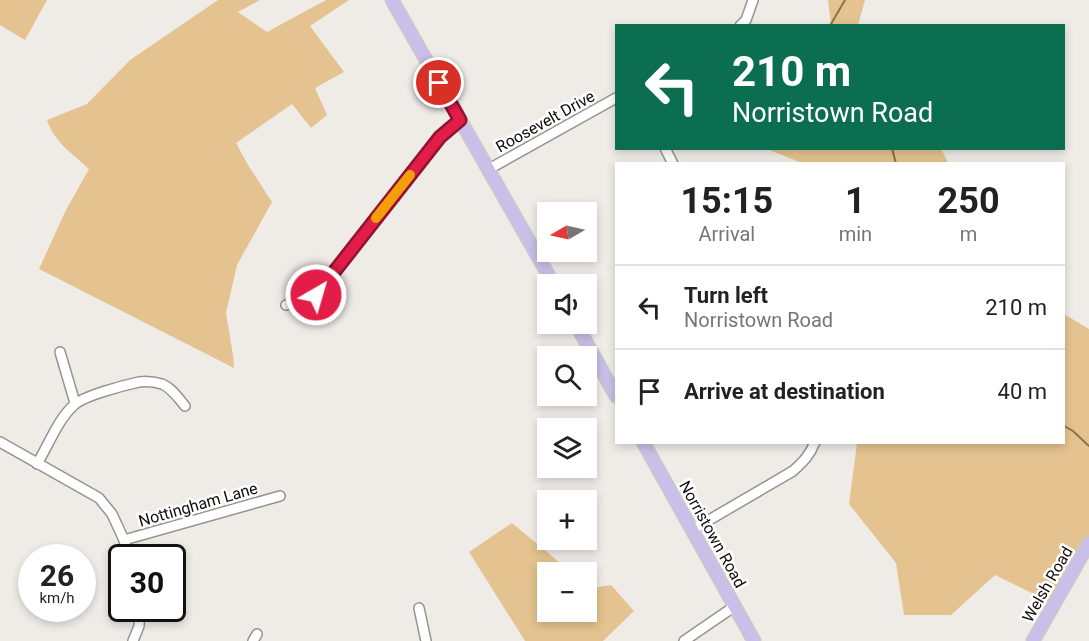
<!DOCTYPE html>
<html lang="en">
<head>
<meta charset="utf-8">
<style>
	:root { --surface:#fff; --page:#f2f2f2; --text:#222; --muted:#767676; --line:#e0e0e0 }
	body { margin:0; font-family:Roboto,sans-serif; background:var(--page); color:var(--text); height:100vh; display:flex; flex-direction:column; font-size:22px; white-space:nowrap }
	* { box-sizing:border-box; margin:0 }
	p { font-size:20px; color:var(--muted) }
	.icon { flex:none; width:33px; height:33px; fill:none; stroke:currentColor; stroke-width:2; stroke-linecap:round; stroke-linejoin:round }
	.map { position:relative; flex:1; overflow:hidden }
	.sheet { position:absolute; left:615px; top:162px; width:450px; height:282px; display:flex; flex-direction:column; background:var(--surface); border-radius:0px; box-shadow:0 3px 9px #0003 }
	.sheet>* { flex:none }
	.guide { position:absolute; left:615px; top:24px; width:450px; height:126px; border-radius:0px; box-shadow:0 3px 9px #0003; background:#0b6e4f; color:#fff; overflow:hidden }
	.needle { width:39px; rotate:261deg }
	.buttons { position:absolute; left:537px; top:202px; display:grid; gap:12px }
	.buttons a { display:grid; place-items:center; width:60px; height:60px; border-radius:0px; background:var(--surface); box-shadow:0 3px 9px #0003; font-size:30px }
	.speed { position:absolute; left:18px; top:544px; display:flex; gap:12px; font-size:30px; font-weight:700; text-align:center }
	.speed>* { display:grid; place-content:center; width:78px; height:78px; border-radius:50%; background:var(--surface); box-shadow:0 3px 9px #0003; line-height:1 }
	.speed small { font-size:15px; font-weight:400 }
	.speed .limit { border:3px solid #111; border-radius:9px; background:#fff; color:#111 }
	.pin { position:absolute; display:grid; place-items:center; width:51px; height:51px; color:#fff; margin:-26px; border:3px solid #fff; border-radius:50%; box-shadow:0 2px 6px #0007 }
	.me { position:absolute; width:66px; margin:-33px; rotate:38deg; stroke-linejoin:round; filter:drop-shadow(0 0 4px #0008) }
	.turn { display:flex; align-items:center; gap:21px; height:126px; padding:0 18px; font-size:27px }
	.turn .icon { width:78px; height:78px; stroke-width:2.5 }
	.turn b { display:block; font-size:42px; line-height:51px }
	.eta { display:flex; justify-content:space-evenly; align-items:center; height:102px; text-align:center }
	.eta b { font-size:36px; font-weight:700; line-height:42px }
	ul { padding:0; list-style:none }
	li { display:flex; align-items:center; gap:18px; height:84px; padding:0 18px; border-top:2px solid var(--line) }
	li div { flex:1 }
	li b { display:block; font-size:22px }
	li em { font-style:normal }
	.map>svg:first-child { display:block }
</style>
</head>
<body>
<div class="map">
<svg width="1089" height="641" viewBox="0 0 1089 641">
	<rect width="100%" height="100%" fill="#efece8"/>
	<g fill="#e5c390">
		<polygon points="0,0 47,0 25,40 0,25"/>
		<path d="M218,0h42l-22,12 29,20 59,-32h23l-39,26 34,46 -29,16 12,27 -16,13 -19,-24 -56,39 12,22 24,37 -35,63 -11,48 7,42 1,13 -195,-99 26,-57 24,-43c-16,-15 -35,-27 -42,-49l40,-16 43,-44z"/>
		<polygon points="828,0 865,0 858,25 831,25"/>
		<polygon points="767,149 941,149 947,160 947,163 802,163"/>
		<polygon points="1064,314 1089,329 1089,543 1054,604 995,575 951,615 904,615 896,563 849,504 857,443 1064,442"/>
		<polygon points="512,523 559,562 565,573 548,573 548,612 586,612 587,589 611,585 634,611 603,641 525,641 469,552"/>
	</g>
	<g fill="none" stroke-linecap="round" stroke-linejoin="round">
		<g stroke="#8f7244" stroke-width="2">
			<polyline points="832,26 831,24 845,0"/>
			<polyline points="892,148 896,164"/>
			<polyline points="1064,426 1073,431 1089,446"/>
		</g>
		<defs>
			<g id="minor">
				<polyline points="740,26 746,20 753,0"/>
				<polyline points="665,148 673,164"/>
				<polyline points="489,169 616,98"/>
				<polyline points="286,305 316,295 440,137 460,120"/>
				<polyline points="60,352 75,403"/>
				<polyline points="0,442 99,498 112,514 124,540 129,558"/>
				<path d="M37,464c11,-18 21,-45 37,-59 9,-9 51,-20 65,-23 7,-1 16,0 23,2 10,4 16,14 23,22"/>
				<path d="M692,530l101,-59c10,-9 17,-16 22,-29"/>
				<polyline points="124,540 280,496"/>
				<polyline points="419,608 426,641"/>
				<polyline points="133,641 139,626 140,609"/>
				<polyline points="253,641 257,634"/>
				<polyline points="684,641 735,606"/>
			</g>
			<g id="major">
				<polyline points="392,0 554,285"/>
				<polyline points="576,324 616,396"/>
				<polyline points="643,442 754,641"/>
				<polyline points="1033,641 1089,543"/>
			</g>
		</defs>
		<use href="#minor" stroke="#969490" stroke-width="12"/>
		<use href="#major" stroke="#cacac9" stroke-width="15"/>
		<use href="#minor" stroke="#fff" stroke-width="9"/>
		<use href="#major" stroke="#c9bfe8" stroke-width="12"/>
	</g>
	<g fill="none" stroke-linecap="round" stroke-linejoin="round">
		<defs>
			<polyline id="route" points="316,295 440,137 460,120 439,83"/>
		</defs>
		<use href="#route" stroke="#92132f" stroke-width="15"/>
		<use href="#route" stroke="#e11d48" stroke-width="10"/>
		<polyline stroke="#f59e0b" stroke-width="10" points="376,218 410,175"/>
	</g>
	<g text-anchor="middle" stroke-width="5" stroke-linejoin="round" paint-order="stroke">
		<g font-size="16" fill="#0d0c0b" stroke="#fff">
			<text transform="translate(545 121) rotate(-29)" y="6">Roosevelt Drive</text>
			<text transform="translate(198 504) rotate(-16)" y="6">Nottingham Lane</text>
			<text transform="translate(713 534) rotate(61)" y="6">Norristown Road</text>
			<text transform="translate(1047 584) rotate(-60)" y="6">Welsh Road</text>
		</g>
	</g>
</svg>
<div class="buttons">
<a><svg class="needle" viewBox="-14 -14 28 28"><path d="M0-13l5 13h-10z" fill="#e53935"/><path d="M0 13l5-13h-10z" fill="#767676"/></svg></a>
<a><svg class="icon" aria-label="sound" viewBox="0 0 24 24"><path d="M4 9h4l5-4v14l-5-4H4zM17 9q2 3 0 6"/></svg></a>
<a><svg class="icon" aria-label="search" viewBox="0 0 24 24"><circle cx="10" cy="10" r="6"/><path d="M15 15l6 6"/></svg></a>
<a><svg class="icon" aria-label="layers" viewBox="0 0 24 24"><path d="M12 4l9 5-9 5-9-5zM3 14l9 5 9-5"/></svg></a>
<a>+</a>
<a>−</a>
</div>
<div class="speed"><div>26<small>km/h</small></div><div class="limit">30</div></div>
<div class="pin" style="left:439px;top:83px;background:#d93025"><svg class="icon" aria-label="arrive" viewBox="0 0 24 24"><path d="M6 21V4h12l-3 4 3 4H6"/></svg></div>
<svg class="me" style="left:316px;top:295px" viewBox="-20 -20 40 40"><circle r="17" fill="#e11d48" stroke="#fff" stroke-width="3"/><path d="M0-11L8 9 0 5-8 9z" fill="#fff"/></svg>
<div class="guide">
<div class="turn"><svg class="icon" aria-label="left" viewBox="0 0 24 24"><path d="M17 20v-9H6M10 6l-5 5 5 5"/></svg><div><b>210 m</b>Norristown Road</div></div>
</div>
<section class="sheet">
<div class="eta">
<div><b>15:15</b><p>Arrival</p></div>
<div><b>1</b><p>min</p></div>
<div><b>250</b><p>m</p></div>
</div>
<ul>
<li><svg class="icon" aria-label="left" viewBox="0 0 24 24"><path d="M17 20v-9H6M10 6l-5 5 5 5"/></svg><div><b>Turn left</b><p>Norristown Road</p></div><em>210 m</em></li>
<li><svg class="icon" aria-label="arrive" viewBox="0 0 24 24"><path d="M6 21V4h12l-3 4 3 4H6"/></svg><div><b>Arrive at destination</b></div><em>40 m</em></li>
</ul>
</section>
</div>
</body>
</html>
